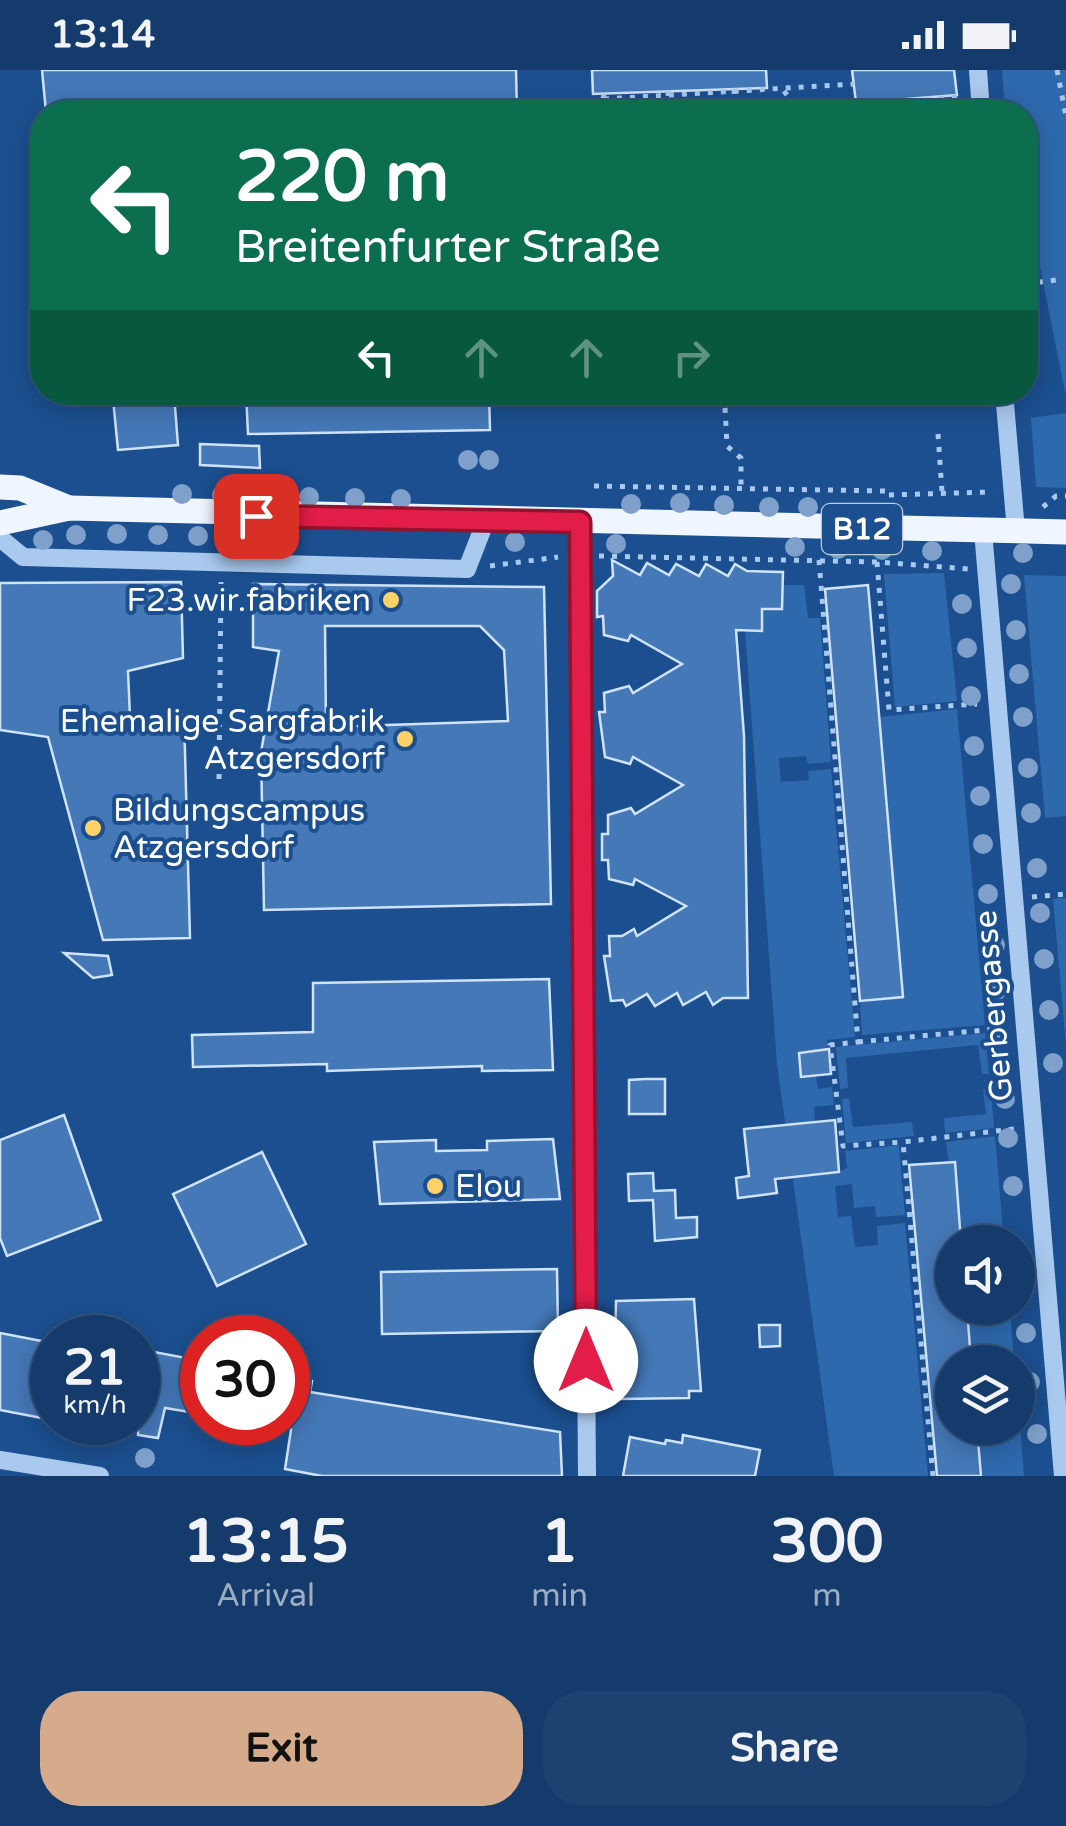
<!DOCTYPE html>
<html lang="en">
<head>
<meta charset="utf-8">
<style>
	:root { --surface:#143b6b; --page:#1d4271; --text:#f1f3f6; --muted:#9dadc1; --line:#33557e; --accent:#d6ab8b }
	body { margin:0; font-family:"Varela Round",sans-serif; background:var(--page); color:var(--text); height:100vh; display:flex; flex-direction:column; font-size:38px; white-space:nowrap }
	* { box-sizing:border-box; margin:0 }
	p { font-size:32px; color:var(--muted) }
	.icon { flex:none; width:55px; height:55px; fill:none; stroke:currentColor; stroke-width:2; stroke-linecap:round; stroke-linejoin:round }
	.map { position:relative; height:1406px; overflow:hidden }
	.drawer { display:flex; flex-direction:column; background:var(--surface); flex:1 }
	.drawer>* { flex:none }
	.guide { position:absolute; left:30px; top:30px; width:1008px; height:305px; border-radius:40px; box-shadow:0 5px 25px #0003,0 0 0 2px var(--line); background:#0b6e4f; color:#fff; overflow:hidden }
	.tools { position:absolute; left:935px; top:1155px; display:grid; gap:20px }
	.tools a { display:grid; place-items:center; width:100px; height:100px; border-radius:50%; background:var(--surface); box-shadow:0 5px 25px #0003,0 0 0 2px var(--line); font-size:50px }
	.speed { position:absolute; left:30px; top:1245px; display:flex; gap:20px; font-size:50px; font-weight:700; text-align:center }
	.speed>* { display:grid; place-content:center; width:130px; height:130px; border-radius:50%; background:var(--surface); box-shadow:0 5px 25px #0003,0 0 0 2px var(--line); line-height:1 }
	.speed small { font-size:25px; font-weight:400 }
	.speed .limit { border:15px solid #d22; background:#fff; color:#111 }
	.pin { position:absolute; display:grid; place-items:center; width:85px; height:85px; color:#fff; margin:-42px; border-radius:20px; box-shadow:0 5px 15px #0006 }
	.me { position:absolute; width:110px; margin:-55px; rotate:0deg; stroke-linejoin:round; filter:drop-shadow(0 0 8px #0008) }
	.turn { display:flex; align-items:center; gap:35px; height:210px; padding:0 40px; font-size:45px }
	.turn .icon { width:130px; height:130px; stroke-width:2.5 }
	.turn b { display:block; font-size:70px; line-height:85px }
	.lanes { display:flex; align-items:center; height:95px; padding:0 40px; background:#0003; justify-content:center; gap:50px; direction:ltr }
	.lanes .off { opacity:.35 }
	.eta { display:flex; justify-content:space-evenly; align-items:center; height:170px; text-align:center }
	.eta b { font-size:60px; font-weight:700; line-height:70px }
	.primary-button { display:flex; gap:20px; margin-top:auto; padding:20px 40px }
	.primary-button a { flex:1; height:115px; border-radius:40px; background:var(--accent); color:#111; font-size:40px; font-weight:700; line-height:115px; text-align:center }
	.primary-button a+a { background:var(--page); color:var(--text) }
	.status { display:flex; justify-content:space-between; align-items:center; height:70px; padding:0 50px; background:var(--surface); direction:ltr }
	.status svg { height:28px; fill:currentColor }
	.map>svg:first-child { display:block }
</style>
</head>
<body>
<div class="status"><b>13:14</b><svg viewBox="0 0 49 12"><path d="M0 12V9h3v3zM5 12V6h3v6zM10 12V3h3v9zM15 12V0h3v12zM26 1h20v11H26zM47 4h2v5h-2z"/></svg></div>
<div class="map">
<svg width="1066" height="1406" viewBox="0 0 1066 1406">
	<rect width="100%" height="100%" fill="#1b4f8f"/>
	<g fill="#2e69ad">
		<polygon points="1002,0 1066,0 1066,327 1040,197 1025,193 1025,42 1005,42"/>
		<polygon points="1066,343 1066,418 1036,417 1031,348"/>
		<polygon points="944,503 957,631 895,637 884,504"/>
		<polygon points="1024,505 1066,506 1066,746 1045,748"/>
		<polygon points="782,515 804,515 808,548 820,548 831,692 808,694 806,686 779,688 781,712 809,710 808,701 831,699 855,967 827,970 828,980 799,983 801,1006 816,1005 818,1019 832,1017 834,1035 814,1037 815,1052 805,1053 839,1102 847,1098 845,1081 899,1075 905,1145 876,1147 875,1136 854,1138 852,1114 835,1116 838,1147 851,1146 855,1177 878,1175 877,1156 905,1153 928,1406 834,1406 777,994 745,560 762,560 762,539 782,538"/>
		<polygon points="957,639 985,955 862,965 860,931 903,927 879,647"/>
		<polygon points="1066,828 1066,975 1053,829"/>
		<polygon points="985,963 989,1004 982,1004 978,975 846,988 848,1018 840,1019 836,977"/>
		<polygon points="991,1018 994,1058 945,1063 944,1048 986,1044 983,1019"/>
		<polygon points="849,1028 853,1057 912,1052 914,1066 846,1073 842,1029"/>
		<polygon points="995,1066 1004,1172 961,1172 955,1093 949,1093 946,1072"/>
		<polygon points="967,1238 1010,1238 1014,1292 971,1292"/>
		<polygon points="1018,1328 1024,1406 981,1406 977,1358 1018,1358"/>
	</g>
	<g fill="#4478b7" stroke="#cfe3fa" stroke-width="2.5" fill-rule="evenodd">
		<polygon points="42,0 516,0 517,42 46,42"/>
		<polygon points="592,0 766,0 767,18 593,24"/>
		<polygon points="852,0 954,0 957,25 856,33"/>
		<polygon points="246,322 489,322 490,360 248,364"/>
		<polygon points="174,324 178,375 118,380 113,329"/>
		<polygon points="200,374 259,376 260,398 200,395"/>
		<polygon points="612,490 640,505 647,493 669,505 676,494 699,506 706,494 728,506 735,494 747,501 783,502 782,539 762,539 762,561 736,560 744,666 748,928 723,928 713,935 706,922 683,935 677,923 655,936 647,924 626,936 623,930 611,931 604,886 610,886 609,866 622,866 634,859 637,866 686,836 635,809 633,815 609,809 608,790 602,790 602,764 608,764 608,745 631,738 635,744 683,715 633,687 630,694 605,687 599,642 605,642 604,623 629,616 633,623 682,594 631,565 628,571 604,565 603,546 597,547 597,521 613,506"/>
		<polygon points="181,512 183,588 128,601 130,647 184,645 190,868 103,870 48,667 0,660 0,513"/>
		<path d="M253,514l291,3 7,317 -287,6 -3,-158 18,-101 -26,-4zM325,556h155l24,24 4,71 -182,6z"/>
		<polygon points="868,515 903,927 860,931 825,519"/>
		<polygon points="64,883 108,886 112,905 93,908"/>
		<polygon points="549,909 553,1000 482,1001 482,996 327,1001 327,994 193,997 192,965 313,962 313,913"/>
		<polygon points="829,979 831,1004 801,1007 799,983"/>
		<polygon points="645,1009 665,1009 665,1044 629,1044 629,1010"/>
		<polygon points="64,1045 101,1150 7,1186 0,1168 0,1070"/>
		<polygon points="835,1050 839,1102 775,1109 777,1123 738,1128 736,1108 749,1106 744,1059"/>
		<polygon points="553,1069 560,1129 380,1134 374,1072 436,1070 436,1081 487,1080 487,1071"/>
		<polygon points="262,1082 306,1174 217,1216 173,1124"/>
		<polygon points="955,1092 961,1172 952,1172 952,1238 967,1238 971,1292 952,1292 952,1358 977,1358 981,1406 937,1406 909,1095"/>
		<polygon points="653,1103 654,1121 675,1120 676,1148 697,1147 697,1167 655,1171 653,1130 629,1131 628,1104"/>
		<polygon points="557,1199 558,1261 382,1264 381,1202"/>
		<polygon points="694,1229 701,1321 689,1321 689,1328 621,1329 621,1322 614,1322 616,1231"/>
		<polygon points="759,1255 780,1255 780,1276 760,1277"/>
		<polygon points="0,1263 52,1273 52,1350 0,1340"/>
		<polygon points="138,1279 202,1291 202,1344 165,1338 158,1368 138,1365"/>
		<polygon points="288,1307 312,1311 310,1322 560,1362 562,1406 322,1406 285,1399 291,1360"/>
		<polygon points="683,1365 760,1380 755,1406 623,1406 630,1367 665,1374 666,1370 682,1373"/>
	</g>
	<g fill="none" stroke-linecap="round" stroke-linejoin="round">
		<g stroke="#a9c9ee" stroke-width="5" stroke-dasharray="5 8" stroke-linecap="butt">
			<polyline points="1057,0 1066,46"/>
			<polyline points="734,19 735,42"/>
			<polyline points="668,21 669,42"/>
			<polyline points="784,21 799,42"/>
			<polyline points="604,29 854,14"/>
			<polyline points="926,30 958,27"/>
			<polyline points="601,42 604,23"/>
			<polyline points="1025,214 1056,210"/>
			<polyline points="725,338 727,376 741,388 741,417"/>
			<polyline points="938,364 942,422"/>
			<polyline points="594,416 885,421 885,425 993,422"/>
			<polyline points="1043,437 1056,426 1066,426"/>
			<polyline points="599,486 877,492 968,499"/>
			<polyline points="819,490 858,972 830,975 843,1076 903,1072"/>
			<polyline points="877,492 889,640 977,634"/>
			<polyline points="490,496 558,487"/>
			<polyline points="219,709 221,512"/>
			<polyline points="1032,827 1066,824"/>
			<polyline points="858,972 1005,958"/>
			<polyline points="933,1406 903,1072 1014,1059"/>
		</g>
		<g stroke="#a9c9ee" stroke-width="18">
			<polyline points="978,0 981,42"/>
			<polyline points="1004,322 1016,461"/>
			<polyline points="580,452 587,1406"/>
			<polyline points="983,461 1063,1406"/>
			<polyline points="0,468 23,487 467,499 486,450"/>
			<polyline points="0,1390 100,1406"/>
		</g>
		<g stroke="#f0f6ff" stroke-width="25">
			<polyline points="0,417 20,418 69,438"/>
			<polyline points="0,453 69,438 1066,462"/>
		</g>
	</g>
	<g fill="#7ea0ca">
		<circle cx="468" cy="390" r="10"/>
		<circle cx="489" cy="390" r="10"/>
		<circle cx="182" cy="424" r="10"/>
		<circle cx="222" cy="425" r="10"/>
		<circle cx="258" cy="425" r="10"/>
		<circle cx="309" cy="427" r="10"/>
		<circle cx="355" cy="428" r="10"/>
		<circle cx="401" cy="429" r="10"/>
		<circle cx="680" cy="433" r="10"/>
		<circle cx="631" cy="434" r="10"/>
		<circle cx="724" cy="435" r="10"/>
		<circle cx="769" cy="437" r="10"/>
		<circle cx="808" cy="437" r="10"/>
		<circle cx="117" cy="464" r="10"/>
		<circle cx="76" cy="465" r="10"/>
		<circle cx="158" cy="465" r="10"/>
		<circle cx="198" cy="466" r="10"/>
		<circle cx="249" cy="467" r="10"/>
		<circle cx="285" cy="468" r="10"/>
		<circle cx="43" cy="470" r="10"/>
		<circle cx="515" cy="472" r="10"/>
		<circle cx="616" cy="474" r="10"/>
		<circle cx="795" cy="477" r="10"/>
		<circle cx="838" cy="479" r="10"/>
		<circle cx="882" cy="480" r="10"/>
		<circle cx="932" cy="481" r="10"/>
		<circle cx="1023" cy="483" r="10"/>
		<circle cx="1011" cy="514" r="10"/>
		<circle cx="962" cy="534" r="10"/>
		<circle cx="1016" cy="560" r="10"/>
		<circle cx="967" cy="578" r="10"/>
		<circle cx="1019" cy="604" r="10"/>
		<circle cx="971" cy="626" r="10"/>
		<circle cx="1023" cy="647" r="10"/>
		<circle cx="974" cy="676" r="10"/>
		<circle cx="1028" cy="698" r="10"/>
		<circle cx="980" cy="726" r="10"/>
		<circle cx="1031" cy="743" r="10"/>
		<circle cx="983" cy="774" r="10"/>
		<circle cx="1037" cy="798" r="10"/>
		<circle cx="988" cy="824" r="10"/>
		<circle cx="1040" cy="843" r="10"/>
		<circle cx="995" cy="875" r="10"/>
		<circle cx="1044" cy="889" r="10"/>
		<circle cx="996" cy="921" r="10"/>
		<circle cx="1049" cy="940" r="10"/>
		<circle cx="1000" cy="967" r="10"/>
		<circle cx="1053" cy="993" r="10"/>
		<circle cx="1005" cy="1029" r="10"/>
		<circle cx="1008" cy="1068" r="10"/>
		<circle cx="1013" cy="1116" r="10"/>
		<circle cx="1026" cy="1263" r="10"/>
		<circle cx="1030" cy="1312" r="10"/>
		<circle cx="1037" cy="1364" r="10"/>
		<circle cx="145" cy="1388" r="10"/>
	</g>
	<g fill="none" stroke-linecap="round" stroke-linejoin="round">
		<defs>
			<polyline id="route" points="256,446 580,452 586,1291"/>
		</defs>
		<use href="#route" stroke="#92132f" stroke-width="25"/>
		<use href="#route" stroke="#e11d48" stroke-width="18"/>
	</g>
	<g fill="#ffd166" stroke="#1b4f8f" stroke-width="4">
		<circle cx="391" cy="530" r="10"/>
		<circle cx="405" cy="669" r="10"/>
		<circle cx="93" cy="758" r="10"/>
		<circle cx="435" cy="1116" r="10"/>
	</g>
	<g text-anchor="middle" stroke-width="8" stroke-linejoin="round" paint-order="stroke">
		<rect fill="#1b4f8f" stroke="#bbcadd" stroke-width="2.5" x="822" y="434" width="80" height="50" rx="8"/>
		<g font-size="30" font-weight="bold" fill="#fff">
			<text x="862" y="469">B12</text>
		</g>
		<g font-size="32" fill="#fff" stroke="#1b4f8f" text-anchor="end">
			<text x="371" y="541">F23.wir.fabriken</text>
			<text x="385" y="662">Ehemalige Sargfabrik<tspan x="385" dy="37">Atzgersdorf</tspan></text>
			<text x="113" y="751" text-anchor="start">Bildungscampus<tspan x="113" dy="37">Atzgersdorf</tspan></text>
			<text x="455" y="1127" text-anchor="start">Elou</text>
		</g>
		<g font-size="32" fill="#fff" stroke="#1b4f8f">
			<text transform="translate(993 936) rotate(-95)" y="11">Gerbergasse</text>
		</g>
	</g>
</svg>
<div class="tools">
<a><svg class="icon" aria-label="sound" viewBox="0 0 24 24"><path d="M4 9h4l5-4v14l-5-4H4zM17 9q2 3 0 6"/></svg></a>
<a><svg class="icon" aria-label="layers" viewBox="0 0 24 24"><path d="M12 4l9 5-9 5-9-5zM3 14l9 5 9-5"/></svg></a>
</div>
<div class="speed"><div>21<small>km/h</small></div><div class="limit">30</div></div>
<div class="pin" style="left:256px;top:446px;background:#d93025"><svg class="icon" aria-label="arrive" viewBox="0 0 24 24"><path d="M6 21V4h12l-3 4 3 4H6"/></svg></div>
<svg class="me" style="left:586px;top:1291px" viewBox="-20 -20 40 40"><circle r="19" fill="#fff"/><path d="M0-13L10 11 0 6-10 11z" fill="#e11d48"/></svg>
<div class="guide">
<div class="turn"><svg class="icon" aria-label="left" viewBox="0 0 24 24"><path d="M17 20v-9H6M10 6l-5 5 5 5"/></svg><div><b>220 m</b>Breitenfurter Straße</div></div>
<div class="lanes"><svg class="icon" aria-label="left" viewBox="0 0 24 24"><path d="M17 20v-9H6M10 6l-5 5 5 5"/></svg><svg class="icon off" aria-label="ahead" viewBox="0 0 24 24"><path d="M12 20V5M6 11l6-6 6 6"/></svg><svg class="icon off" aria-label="ahead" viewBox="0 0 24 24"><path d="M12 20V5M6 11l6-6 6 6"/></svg><svg class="icon off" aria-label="right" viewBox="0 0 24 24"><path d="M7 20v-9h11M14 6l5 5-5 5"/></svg></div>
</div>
</div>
<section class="drawer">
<div class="eta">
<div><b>13:15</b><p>Arrival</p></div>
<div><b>1</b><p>min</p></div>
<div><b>300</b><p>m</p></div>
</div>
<div class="primary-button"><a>Exit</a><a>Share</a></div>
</section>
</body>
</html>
